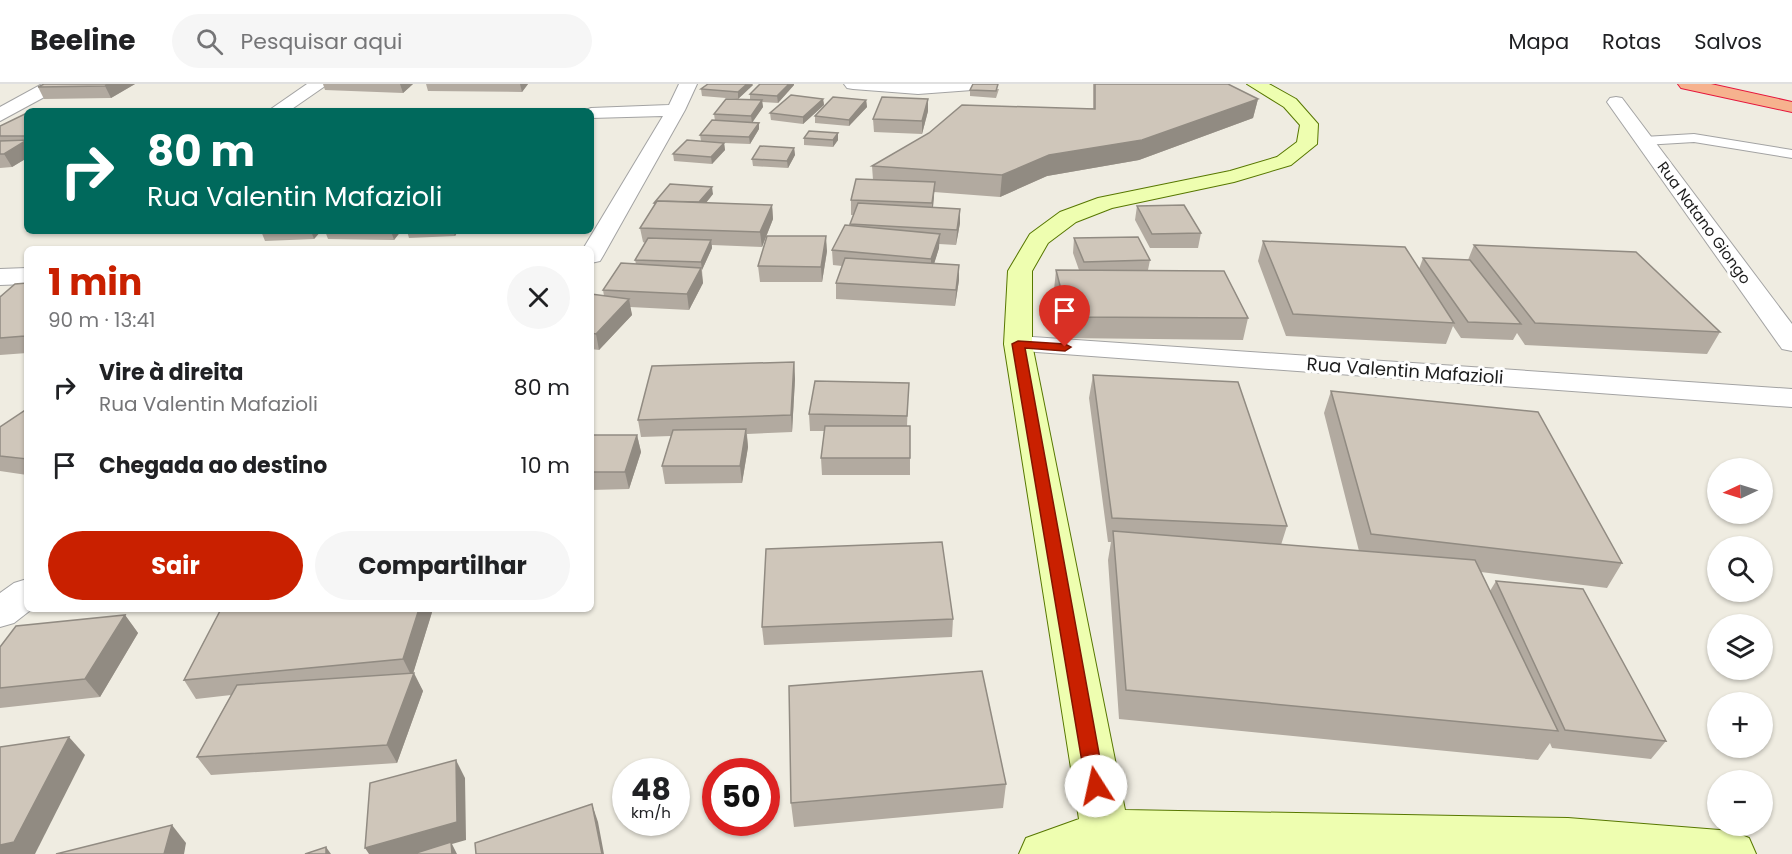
<!DOCTYPE html>
<html lang="pt">
<head>
<meta charset="utf-8">
<style>
	:root { --surface:#fff; --page:#f6f6f6; --text:#202124; --muted:#757577; --line:#e0e0e0; --accent:#c92000 }
	body { margin:0; font-family:Poppins,sans-serif; background:var(--page); color:var(--text); height:100vh; display:flex; flex-direction:column; font-size:22px; white-space:nowrap }
	* { box-sizing:border-box; margin:0 }
	p { font-size:20px; color:var(--muted) }
	.icon { flex:none; width:33px; height:33px; fill:none; stroke:currentColor; stroke-width:2; stroke-linecap:round; stroke-linejoin:round }
	.map { position:relative; flex:1; overflow:hidden }
	.details { position:absolute; left:24px; top:162px; width:570px; height:366px; display:flex; flex-direction:column; background:var(--surface); border-radius:9px; box-shadow:0 2px 4px #0004 }
	.details>* { flex:none }
	.banner { position:absolute; left:24px; top:24px; width:570px; height:126px; border-radius:9px; box-shadow:0 2px 4px #0004; background:#00695c; color:#fff; overflow:hidden }
	.needle { width:39px; rotate:266deg }
	.fabs { position:absolute; left:1707px; top:374px; display:grid; gap:12px }
	.fabs a { display:grid; place-items:center; width:66px; height:66px; border-radius:50%; background:var(--surface); box-shadow:0 2px 4px #0004; font-size:30px }
	.speed { position:absolute; left:612px; top:674px; display:flex; gap:12px; font-size:30px; font-weight:700; text-align:center }
	.speed>* { display:grid; place-content:center; width:78px; height:78px; border-radius:50%; background:var(--surface); box-shadow:0 2px 4px #0004; line-height:1 }
	.speed small { font-size:15px; font-weight:400 }
	.speed .limit { border:9px solid #d22; background:#fff; color:#111 }
	.pin { position:absolute; display:grid; place-items:center; width:51px; height:51px; color:#fff; margin:-62px -26px; border-radius:50% 50% 50% 0; rotate:-45deg; box-shadow:0 0 6px #0007 }
	.pin .icon { rotate:45deg }
	.me { position:absolute; width:66px; margin:-33px; rotate:350deg; stroke-linejoin:round; filter:drop-shadow(0 0 4px #0008) }
	.turn { display:flex; align-items:center; gap:21px; height:126px; padding:0 24px; font-size:27px }
	.turn .icon { width:78px; height:78px; stroke-width:2.5 }
	.turn b { display:block; font-size:42px; line-height:51px }
	.round { display:grid; place-items:center; flex:none; width:63px; height:63px; border-radius:32px; background:var(--page) }
	.summary { display:flex; align-items:center; justify-content:space-between; height:102px; padding:0 24px }
	h1 { font-size:36px; font-weight:700; line-height:45px; color:var(--accent) }
	.cta { display:flex; gap:12px; margin-top:auto; padding:12px 24px }
	.cta a { flex:1; height:69px; border-radius:36px; background:var(--accent); color:#fff; font-size:24px; font-weight:700; line-height:69px; text-align:center }
	.cta a+a { background:var(--page); color:var(--text) }
	ul { padding:0; list-style:none }
	li { display:flex; align-items:center; gap:18px; height:78px; padding:0 24px }
	li div { flex:1 }
	li b { display:block; font-size:22px }
	li em { font-style:normal }
	header { display:flex; align-items:center; gap:36px; box-sizing:border-box; height:84px; padding:0 30px; background:var(--surface); border-bottom:2px solid var(--line) }
	header strong { font-size:28px }
	nav { display:flex; gap:33px; margin-inline-start:auto; font-size:21px }
	.search { width:420px; height:54px; background:var(--page); display:flex; align-items:center; gap:15px; box-sizing:border-box; padding:0 21px; border-radius:33px; color:var(--muted); font-size:22px }
	.map>svg:first-child { display:block }
</style>
</head>
<body>
<header>
<strong>Beeline</strong>
<div class="search"><svg class="icon" aria-label="search" viewBox="0 0 24 24"><circle cx="10" cy="10" r="6"/><path d="M15 15l6 6"/></svg>Pesquisar aqui</div>
<nav><a>Mapa</a><a>Rotas</a><a>Salvos</a></nav>
</header>
<div class="map">
<svg width="1792" height="770" viewBox="0 0 1792 770">
	<rect width="100%" height="100%" fill="#efece1"/>
	<g fill="none" stroke-linecap="round" stroke-linejoin="round">
		<defs>
			<polygon id="service" points="1694,50 1792,66 1792,74 1694,58 1644,61 1637,57 1644,53"/>
			<g id="minor">
				<polygon points="42,0 64,0 61,4 0,37 0,23"/>
				<polygon points="307,0 328,0 289,27 268,27"/>
				<polygon points="679,0 697,0 685,26 603,172 600,177 591,179 591,165 583,165 663,32 591,34 591,27 583,27 591,24 669,21"/>
				<polygon points="844,0 980,0 981,1 978,5 972,6 918,10 853,5 847,4"/>
				<polygon points="1616,13 1622,14 1792,240 1792,267 1782,265 1607,18 1610,14"/>
				<polygon points="27,184 27,200 0,201 0,185"/>
				<polygon points="1018,252 1792,305 1792,323 1008,266 1004,260 1008,254"/>
				<polygon points="27,495 27,525 32,525 14,539 0,543 0,509 14,499"/>
			</g>
			<polygon id="secondary" points="1247,0 1269,0 1296,15 1318,40 1317,60 1291,81 1234,98 1112,124 1076,138 1048,159 1032,187 1032,260 1125,726 1568,734 1732,747 1749,754 1756,770 1019,770 1026,754 1079,735 1004,260 1008,187 1030,150 1060,128 1098,114 1230,87 1277,73 1297,58 1300,41 1284,23"/>
			<polygon id="trunk" points="1678,0 1711,0 1792,18 1792,28 1681,4"/>
		</defs>
		<use href="#service" stroke="#a3a3a3" stroke-width="2"/>
		<use href="#minor" stroke="#a3a3a3" stroke-width="2"/>
		<use href="#secondary" stroke="#577700" stroke-width="2"/>
		<use href="#trunk" stroke="#e5163c" stroke-width="2"/>
		<use href="#service" fill="#fff" fill-rule="evenodd"/>
		<use href="#minor" fill="#fff" fill-rule="evenodd"/>
		<use href="#secondary" fill="#eefeb0" fill-rule="evenodd"/>
		<use href="#trunk" fill="#f6b28e" fill-rule="evenodd"/>
	</g>
	<g fill="#b2aaa0">
		<polygon points="44,0 135,0 111,14 44,15 38,3"/>
		<polygon points="323,0 413,0 403,9 325,6"/>
		<polygon points="426,0 528,0 522,8 428,7"/>
		<polygon points="708,0 752,0 753,1 738,15 702,12 701,5"/>
		<polygon points="1093,0 1228,0 1258,15 1253,34 1139,76 1047,92 1000,113 934,108 933,123 960,125 960,139 956,161 939,160 939,164 934,179 959,196 955,222 836,215 836,199 842,182 833,181 832,166 850,142 854,131 851,131 851,116 873,96 872,82 1093,24"/>
		<polygon points="794,1 778,19 762,18 763,23 752,38 759,39 759,45 750,60 724,59 725,66 712,80 674,77 673,70 701,57 700,51 715,37 714,30 750,16 750,10"/>
		<polygon points="999,5 996,14 970,12 970,6"/>
		<polygon points="823,15 824,21 803,40 771,36 770,29"/>
		<polygon points="866,16 867,23 849,42 815,39 815,32"/>
		<polygon points="928,27 922,50 874,48 873,35"/>
		<polygon points="27,29 27,74 12,83 0,84 0,42"/>
		<polygon points="838,49 838,56 833,63 804,61 804,54"/>
		<polygon points="794,64 795,71 788,84 753,82 752,75"/>
		<polygon points="713,110 706,119 772,121 773,135 762,163 712,161 712,164 702,186 703,199 689,226 630,223 632,231 599,266 591,265 591,210 604,212 603,206 636,180 635,176 645,159 643,158 640,144 654,122 654,119"/>
		<polygon points="1137,122 1201,149 1198,164 1150,164 1135,136"/>
		<polygon points="261,147 321,147 314,155 265,157"/>
		<polygon points="325,147 401,147 394,156 328,155"/>
		<polygon points="407,147 458,147 455,152 409,154"/>
		<polygon points="1074,154 1150,176 1148,186 1248,234 1243,256 1065,254 1054,206 1056,186 1079,186 1073,169"/>
		<polygon points="1263,157 1419,185 1423,174 1468,176 1474,161 1720,248 1707,270 1525,261 1517,249 1513,256 1461,254 1453,242 1446,260 1286,252 1258,177"/>
		<polygon points="827,167 822,198 760,198 758,182"/>
		<polygon points="27,199 27,269 0,271 0,212"/>
		<polygon points="794,278 795,295 792,348 747,350 748,363 742,399 665,400 662,382 671,352 641,353 638,336"/>
		<polygon points="1093,291 1287,442 1281,461 1359,467 1324,329 1331,307 1622,479 1607,504 1481,488 1490,507 1496,497 1666,657 1651,675 1552,664 1550,659 1538,676 1119,635 1108,476 1111,458 1108,458 1089,314"/>
		<polygon points="908,316 907,342 910,342 910,391 822,391 821,374 824,347 810,347 809,330"/>
		<polygon points="27,325 27,391 0,387 0,343"/>
		<polygon points="591,351 637,351 641,368 629,405 591,406"/>
		<polygon points="125,525 156,525 126,526"/>
		<polygon points="221,525 433,525 413,589 423,607 397,679 211,691 197,673 231,611 196,615 184,596"/>
		<polygon points="125,531 138,549 100,613 0,624 0,563"/>
		<polygon points="953,535 952,553 764,561 762,543"/>
		<polygon points="1006,700 1003,724 794,743 791,719"/>
	</g>
	<g fill="#918b82">
		<polygon points="109,0 135,0 111,14 105,2"/>
		<polygon points="400,0 413,0 403,9"/>
		<polygon points="520,0 528,0 522,8"/>
		<polygon points="747,0 752,0 753,1 738,15 738,8"/>
		<polygon points="789,0 794,0 794,1 778,19 777,12"/>
		<polygon points="823,15 824,21 803,40 803,33"/>
		<polygon points="928,15 928,27 922,50 922,37"/>
		<polygon points="1258,15 1253,34 1139,76 1047,92 1000,113 1002,91 1049,71"/>
		<polygon points="762,16 763,23 752,39 751,32"/>
		<polygon points="866,16 867,23 849,42 849,36"/>
		<polygon points="759,39 759,45 750,60 749,53"/>
		<polygon points="838,49 838,56 833,63 833,56"/>
		<polygon points="27,56 27,74 12,83 4,70"/>
		<polygon points="724,59 725,66 712,80 711,73"/>
		<polygon points="794,64 795,71 788,84 787,77"/>
		<polygon points="935,98 934,112 932,134 932,119"/>
		<polygon points="712,103 713,110 697,130 696,122"/>
		<polygon points="772,121 773,135 762,163 760,148"/>
		<polygon points="960,125 960,139 956,161 957,146"/>
		<polygon points="311,147 321,147 314,155"/>
		<polygon points="391,147 401,147 394,156"/>
		<polygon points="453,147 458,147 455,152"/>
		<polygon points="940,150 939,164 931,190 931,175"/>
		<polygon points="826,152 827,167 822,198 821,183"/>
		<polygon points="711,156 712,164 702,186 701,178"/>
		<polygon points="959,181 959,196 955,222 956,206"/>
		<polygon points="701,184 703,199 689,226 687,210"/>
		<polygon points="629,215 632,231 599,266 596,250"/>
		<polygon points="794,278 795,295 792,348 791,331"/>
		<polygon points="746,345 748,363 742,399 740,382"/>
		<polygon points="637,351 641,368 629,405 625,388"/>
		<polygon points="419,525 433,525 412,593 403,575"/>
		<polygon points="125,531 138,549 100,613 85,595"/>
		<polygon points="414,589 423,607 397,679 387,661"/>
		<polygon points="69,653 85,671 35,770 0,770 0,761"/>
		<polygon points="456,676 465,694 466,756 452,760 457,770 369,770 365,764"/>
		<polygon points="592,720 598,738 604,770 602,770"/>
		<polygon points="172,741 186,759 184,770 164,770"/>
		<polygon points="326,763 331,770 326,770"/>
	</g>
	<g fill="#cfc6ba" stroke="#918b82" stroke-width="1.5">
		<polygon points="44,0 109,0 105,2 38,3"/>
		<polygon points="708,0 747,0 738,8 701,5"/>
		<polygon points="760,0 789,0 777,12 750,10"/>
		<polygon points="973,0 998,0 996,7 970,6"/>
		<polygon points="1095,0 1228,0 1258,15 1142,56 1049,71 1002,91 872,82 929,49 962,21 1095,25"/>
		<polygon points="791,11 823,15 803,33 770,29"/>
		<polygon points="833,13 866,16 849,36 815,32"/>
		<polygon points="882,13 928,15 922,37 873,35"/>
		<polygon points="726,15 762,16 751,32 714,30"/>
		<polygon points="32,26 79,27 30,27"/>
		<polygon points="27,29 27,52 0,52 0,42"/>
		<polygon points="712,36 759,39 749,53 700,51"/>
		<polygon points="809,47 838,49 833,56 804,54"/>
		<polygon points="27,56 4,70 0,70 0,57"/>
		<polygon points="687,56 724,59 711,73 673,70"/>
		<polygon points="760,62 794,64 787,77 752,75"/>
		<polygon points="856,95 935,98 932,119 851,116"/>
		<polygon points="670,100 712,103 699,118 657,117 656,119 654,119"/>
		<polygon points="657,117 772,121 760,148 640,144"/>
		<polygon points="858,119 960,125 957,146 850,140"/>
		<polygon points="1184,121 1201,149 1152,150 1137,122"/>
		<polygon points="845,141 940,150 931,175 832,166"/>
		<polygon points="767,152 826,152 821,183 758,182"/>
		<polygon points="1138,153 1150,176 1084,178 1074,154"/>
		<polygon points="648,154 711,156 701,178 635,176"/>
		<polygon points="1263,157 1405,163 1454,239 1293,230"/>
		<polygon points="1474,161 1636,168 1720,248 1535,239"/>
		<polygon points="845,174 959,181 956,206 836,199"/>
		<polygon points="1423,174 1470,176 1521,240 1468,238"/>
		<polygon points="621,179 701,184 687,210 603,206"/>
		<polygon points="1056,186 1224,187 1248,234 1068,233"/>
		<polygon points="27,199 27,250 25,252 0,254 0,213 15,200"/>
		<polygon points="591,210 629,215 596,250 591,249"/>
		<polygon points="794,278 791,331 638,336 652,282"/>
		<polygon points="1093,291 1238,298 1287,442 1112,434"/>
		<polygon points="815,297 909,299 907,332 809,330"/>
		<polygon points="1331,307 1538,328 1622,479 1371,450"/>
		<polygon points="27,325 27,375 0,372 0,343"/>
		<polygon points="825,342 910,342 910,374 821,374"/>
		<polygon points="746,345 740,382 662,382 673,346"/>
		<polygon points="591,351 637,351 625,388 591,388"/>
		<polygon points="1113,447 1475,476 1558,647 1126,606"/>
		<polygon points="942,458 953,535 762,543 766,465"/>
		<polygon points="1496,497 1583,505 1666,657 1565,646"/>
		<polygon points="221,525 419,525 403,575 184,596"/>
		<polygon points="125,531 85,595 0,604 0,563 16,542"/>
		<polygon points="982,587 1006,700 791,719 789,602"/>
		<polygon points="414,589 387,661 197,673 237,601"/>
		<polygon points="69,653 14,758 0,761 0,663"/>
		<polygon points="456,676 457,738 365,764 370,699"/>
		<polygon points="592,720 602,770 476,770 475,759"/>
		<polygon points="172,741 164,770 56,770"/>
		<polygon points="451,758 452,770 413,770"/>
		<polygon points="326,763 326,770 305,770"/>
	</g>
	<polygon fill="#c92000" stroke="#831500" stroke-width="1.5" points="1018,257 1065,260 1071,263 1065,267 1025,264 1105,702 1103,708 1096,710 1089,708 1086,702 1012,260"/>
	<g text-anchor="middle" stroke-width="6" stroke-linejoin="round" paint-order="stroke">
		<g font-size="15" fill="#1c1c1c" stroke="#fff">
			<text transform="translate(1704 139) rotate(54)" y="5">Rua Natano Giongo</text>
		</g>
		<g font-size="18" fill="#1c1c1c" stroke="#fff">
			<text transform="translate(1405 287) rotate(4)" y="6">Rua Valentin Mafazioli</text>
		</g>
	</g>
</svg>
<div class="fabs">
<a><svg class="needle" viewBox="-14 -14 28 28"><path d="M0-13l5 13h-10z" fill="#e53935"/><path d="M0 13l5-13h-10z" fill="#757577"/></svg></a>
<a><svg class="icon" aria-label="search" viewBox="0 0 24 24"><circle cx="10" cy="10" r="6"/><path d="M15 15l6 6"/></svg></a>
<a><svg class="icon" aria-label="layers" viewBox="0 0 24 24"><path d="M12 4l9 5-9 5-9-5zM3 14l9 5 9-5"/></svg></a>
<a>+</a>
<a>−</a>
</div>
<div class="speed"><div>48<small>km/h</small></div><div class="limit">50</div></div>
<div class="pin" style="left:1065px;top:263px;background:#d93025"><svg class="icon" aria-label="arrive" viewBox="0 0 24 24"><path d="M6 21V4h12l-3 4 3 4H6"/></svg></div>
<svg class="me" style="left:1096px;top:702px" viewBox="-20 -20 40 40"><circle r="19" fill="#fff"/><path d="M0-13L10 11 0 6-10 11z" fill="#c92000"/></svg>
<div class="banner">
<div class="turn"><svg class="icon" aria-label="right" viewBox="0 0 24 24"><path d="M7 20v-9h11M14 6l5 5-5 5"/></svg><div><b>80 m</b>Rua Valentin Mafazioli</div></div>
</div>
<section class="details">
<div class="summary"><div><h1>1 min</h1><p>90 m · 13:41</p></div><a class="round"><svg class="icon" aria-label="close" viewBox="0 0 24 24"><path d="M6 6l12 12M18 6L6 18"/></svg></a></div>
<ul>
<li><svg class="icon" aria-label="right" viewBox="0 0 24 24"><path d="M7 20v-9h11M14 6l5 5-5 5"/></svg><div><b>Vire à direita</b><p>Rua Valentin Mafazioli</p></div><em>80 m</em></li>
<li><svg class="icon" aria-label="arrive" viewBox="0 0 24 24"><path d="M6 21V4h12l-3 4 3 4H6"/></svg><div><b>Chegada ao destino</b></div><em>10 m</em></li>
</ul>
<div class="cta"><a>Sair</a><a>Compartilhar</a></div>
</section>
</div>
</body>
</html>
